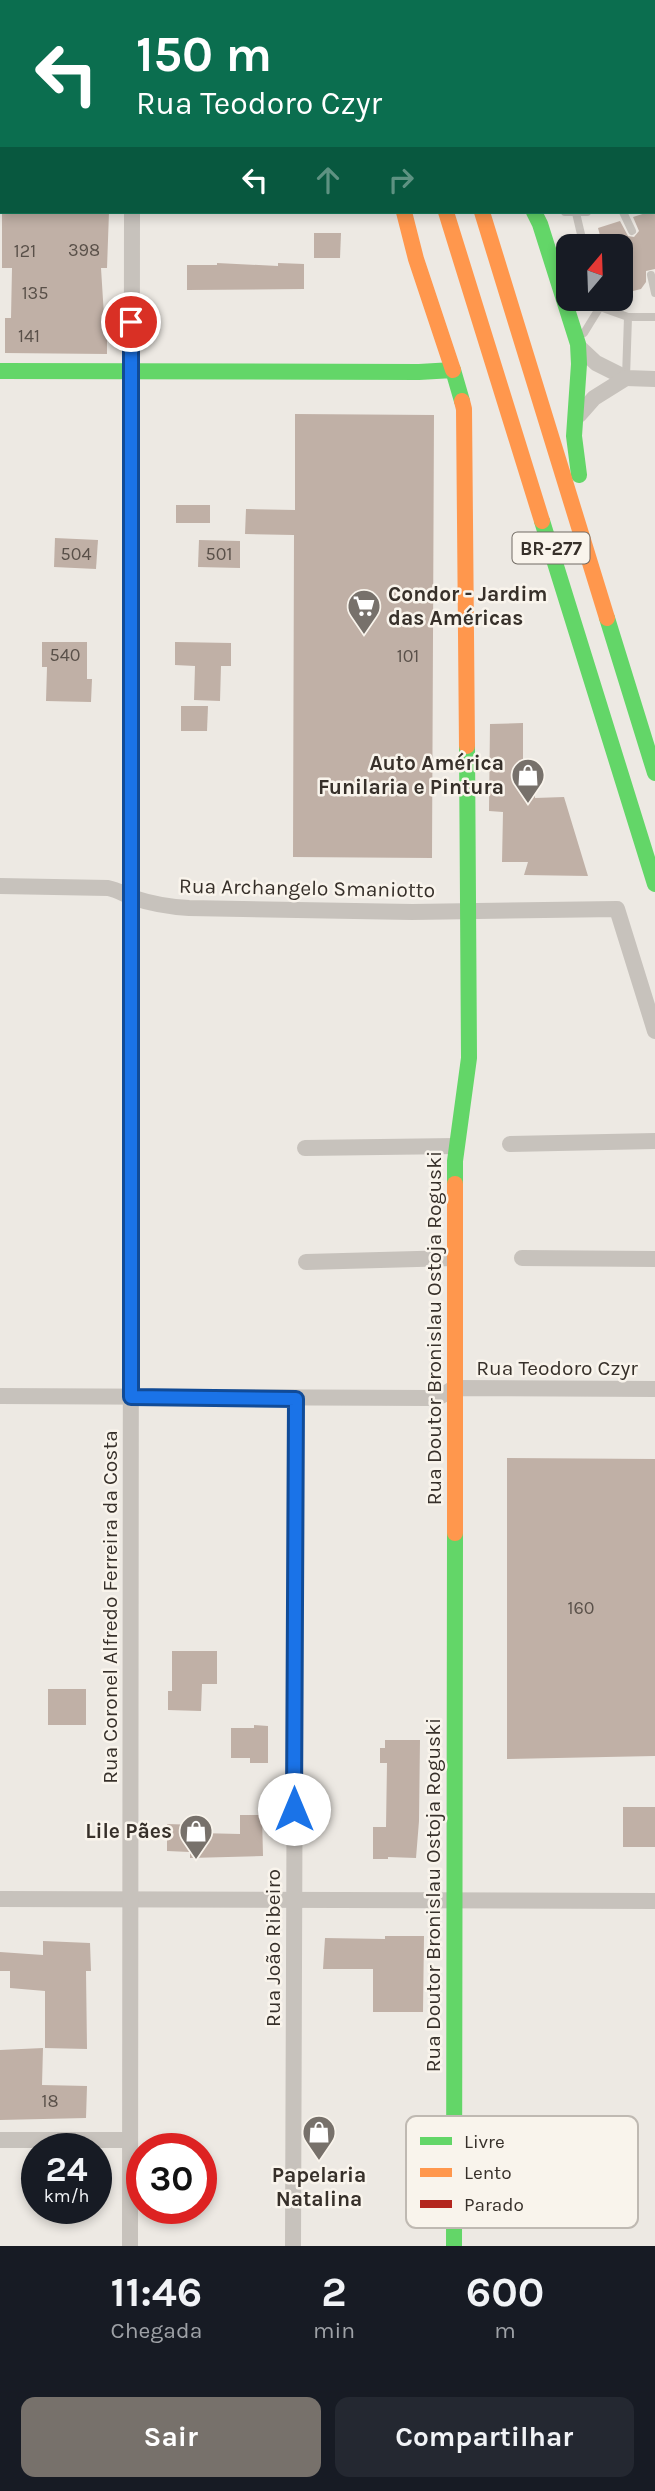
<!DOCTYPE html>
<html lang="pt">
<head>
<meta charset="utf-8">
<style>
	:root { --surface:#171b24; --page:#242831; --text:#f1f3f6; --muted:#9ea1a6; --accent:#77716b }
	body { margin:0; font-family:Karla,sans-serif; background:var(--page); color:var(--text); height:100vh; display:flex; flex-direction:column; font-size:26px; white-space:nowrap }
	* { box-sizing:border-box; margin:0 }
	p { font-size:23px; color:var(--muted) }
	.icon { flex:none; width:38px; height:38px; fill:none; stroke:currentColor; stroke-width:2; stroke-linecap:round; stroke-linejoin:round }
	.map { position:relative; height:2246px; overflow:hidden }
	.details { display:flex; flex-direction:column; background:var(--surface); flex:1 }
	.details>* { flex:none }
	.guide { position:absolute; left:0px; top:0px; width:656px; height:214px; box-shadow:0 4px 10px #0003; background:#0b6e4f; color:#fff; overflow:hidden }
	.needle { width:46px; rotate:19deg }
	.fabs { position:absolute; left:556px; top:234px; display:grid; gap:14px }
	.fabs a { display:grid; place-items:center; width:77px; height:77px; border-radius:14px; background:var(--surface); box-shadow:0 4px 10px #0003; font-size:35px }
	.speed { position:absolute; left:21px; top:2133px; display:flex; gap:14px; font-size:35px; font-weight:700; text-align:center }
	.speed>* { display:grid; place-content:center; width:91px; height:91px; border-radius:50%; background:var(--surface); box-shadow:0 4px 10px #0003; line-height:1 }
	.speed small { font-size:18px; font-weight:400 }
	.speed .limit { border:10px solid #d22; background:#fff; color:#111 }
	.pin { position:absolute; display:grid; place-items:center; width:60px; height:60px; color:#fff; margin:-30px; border:4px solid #fff; border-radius:50%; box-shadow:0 2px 7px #0007 }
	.me { position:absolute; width:77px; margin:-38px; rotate:0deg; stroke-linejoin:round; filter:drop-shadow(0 0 5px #0008) }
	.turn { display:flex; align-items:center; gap:24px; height:147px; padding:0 21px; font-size:32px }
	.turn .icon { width:91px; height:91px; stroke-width:2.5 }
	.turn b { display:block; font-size:49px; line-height:60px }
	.lanes { display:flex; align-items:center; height:66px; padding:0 21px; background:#0003; justify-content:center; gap:35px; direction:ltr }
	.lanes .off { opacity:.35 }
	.eta { display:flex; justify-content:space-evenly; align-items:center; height:119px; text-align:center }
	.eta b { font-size:42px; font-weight:700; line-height:49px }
	.action { display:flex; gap:14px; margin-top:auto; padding:14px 21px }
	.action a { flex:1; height:80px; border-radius:14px; background:var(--accent); color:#fff; font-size:28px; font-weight:700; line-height:80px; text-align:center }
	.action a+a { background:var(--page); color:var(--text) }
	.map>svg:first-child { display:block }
</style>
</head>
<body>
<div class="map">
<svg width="655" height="2246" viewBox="0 0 655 2246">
	<rect width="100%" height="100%" fill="#ede9e3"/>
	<g fill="#c0b0a6">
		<polygon points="655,210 655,269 646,271 646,282 641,289 621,294 621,247 603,247 598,228 620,221 628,236 634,237 639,231 633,217"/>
		<polygon points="2,212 109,212 107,268 101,268 104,316 107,316 107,354 5,353 5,318 11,318 12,268 2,268"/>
		<polygon points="314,233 341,233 340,258 314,258"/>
		<polygon points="217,263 278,266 278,263 304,264 304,289 187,290 187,265 217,265"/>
		<polygon points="295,414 434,415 432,858 293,857 294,535 245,534 246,509 295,510"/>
		<rect x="176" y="505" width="34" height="18"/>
		<polygon points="55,538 98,540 96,569 54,567"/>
		<polygon points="199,540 240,541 240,568 198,567"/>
		<polygon points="42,642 87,642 87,679 92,679 91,702 46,701 47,667 42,667"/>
		<polygon points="175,642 231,643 231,666 221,666 220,701 194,700 195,666 175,665"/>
		<polygon points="181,706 208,706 207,731 181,731"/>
		<polygon points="523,723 523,770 535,771 535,798 564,797 588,876 524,875 528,862 502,862 503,812 489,811 490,724"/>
		<polygon points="507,1458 655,1459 655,1756 507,1759"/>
		<polygon points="172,1651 217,1651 217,1684 202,1684 201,1711 168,1710 168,1691 172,1691"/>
		<rect x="48" y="1689" width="38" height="36"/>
		<polygon points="254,1725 268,1726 268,1763 250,1763 250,1758 231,1758 231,1728 254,1728"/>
		<polygon points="385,1740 420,1740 419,1821 416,1858 388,1857 388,1859 373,1859 373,1827 386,1827 387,1763 380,1763 380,1748 385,1748"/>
		<rect x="623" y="1807" width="32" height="40"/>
		<polygon points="240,1815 262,1815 263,1856 190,1858 190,1852 167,1851 167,1824 199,1825 199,1833 240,1834"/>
		<polygon points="385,1936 424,1936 423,2012 373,2012 373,1969 323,1969 325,1938 385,1939"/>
		<polygon points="43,1941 90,1943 91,1971 86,1971 87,2049 45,2048 45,1991 10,1988 10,1971 0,1971 0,1952 43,1955"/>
		<polygon points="43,2048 42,2085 87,2086 86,2118 0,2120 0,2050"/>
	</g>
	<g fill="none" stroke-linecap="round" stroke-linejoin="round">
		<g stroke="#c7c2bc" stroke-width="8">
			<polyline points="565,212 587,212"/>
			<polyline points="623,212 632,231"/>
			<polyline points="576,213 584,247"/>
			<polyline points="651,275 655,293"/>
			<polyline points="584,333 600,307 628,317 655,317"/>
			<polyline points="626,377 628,317"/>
		</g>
		<g stroke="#c7c2bc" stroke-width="16">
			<polyline points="132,2 132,0"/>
			<polyline points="580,348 596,363 626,378 655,379"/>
			<polyline points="579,415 594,398 626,378"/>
			<path d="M0,886l108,2c10,2 17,7 26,10 18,6 37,9 55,10l223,4 205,-3 38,122"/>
			<polyline points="510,1144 655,1141"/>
			<polyline points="305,1148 456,1146"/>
			<polyline points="522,1258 655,1259"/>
			<polyline points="306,1262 454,1258"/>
			<polyline points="0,1396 428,1398 441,1396 454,1388 655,1389"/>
			<polyline points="0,1899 655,1901"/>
			<polyline points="0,2140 130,2140"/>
			<polyline points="130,2246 132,212"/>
			<polyline points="293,2246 296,1399"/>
		</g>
		<g stroke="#63d668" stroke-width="16">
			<polyline points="425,0 426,2"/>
			<polyline points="534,212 540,224 578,344 579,364 574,436 579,475"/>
			<polyline points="0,371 419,372 453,370 462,401"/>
			<polyline points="542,521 655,884"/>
			<polyline points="607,618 655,773"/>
			<polyline points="455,1184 455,1161 469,1058 467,746"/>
			<polyline points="454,2246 455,1533"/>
		</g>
		<g stroke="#ff974d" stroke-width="16">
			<polyline points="381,0 381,2"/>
			<polyline points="404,212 416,259 453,370"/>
			<polyline points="446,212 542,521"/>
			<polyline points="482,212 607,618"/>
			<polyline points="462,401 464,409 467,746"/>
			<polyline points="455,1533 455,1184"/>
		</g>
		<polyline stroke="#b3261e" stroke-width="16" points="349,0 350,2"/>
	</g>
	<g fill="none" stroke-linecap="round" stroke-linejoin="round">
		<defs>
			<polyline id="route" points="131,322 131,1397 296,1399 294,1809"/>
		</defs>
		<use href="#route" stroke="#114b97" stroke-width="18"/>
		<use href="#route" stroke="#1a73e8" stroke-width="12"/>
	</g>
	<defs>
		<symbol id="supermarket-pin" viewBox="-11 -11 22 30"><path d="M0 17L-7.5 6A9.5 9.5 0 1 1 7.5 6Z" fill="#77716b" stroke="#f9f4ec"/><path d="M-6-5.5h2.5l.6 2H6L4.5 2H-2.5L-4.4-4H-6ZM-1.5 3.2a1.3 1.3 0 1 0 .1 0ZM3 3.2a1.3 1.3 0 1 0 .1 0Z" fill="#fff"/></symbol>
		<symbol id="shop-pin" viewBox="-11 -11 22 30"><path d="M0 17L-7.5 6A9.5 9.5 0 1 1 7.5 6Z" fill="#77716b" stroke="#f9f4ec"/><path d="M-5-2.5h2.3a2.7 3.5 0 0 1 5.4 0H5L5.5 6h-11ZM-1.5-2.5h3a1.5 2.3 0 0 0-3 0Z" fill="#fff"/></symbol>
	</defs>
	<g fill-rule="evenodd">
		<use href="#supermarket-pin" x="345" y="587" width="38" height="52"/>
		<use href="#shop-pin" x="509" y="756" width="38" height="52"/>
		<use href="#shop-pin" x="177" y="1812" width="38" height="52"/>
		<use href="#shop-pin" x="300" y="2113" width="38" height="52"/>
	</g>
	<g text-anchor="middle" stroke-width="5" stroke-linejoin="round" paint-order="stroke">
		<g font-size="18" fill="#595049">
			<text x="84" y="256">398</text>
			<text x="25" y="257">121</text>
			<text x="35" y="299">135</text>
			<text x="29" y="342">141</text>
			<text x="76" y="560">504</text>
			<text x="219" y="560">501</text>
			<text x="65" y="661">540</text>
			<text x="408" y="662">101</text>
			<text x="581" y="1614">160</text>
			<text x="50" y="2107">18</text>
		</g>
		<rect fill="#f9f4ec" stroke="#716b64" stroke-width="2" x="512.5" y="532.5" width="77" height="31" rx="5"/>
		<g font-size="19" font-weight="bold" fill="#37302a">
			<text x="551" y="555">BR-277</text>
		</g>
		<g font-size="21" font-weight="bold" fill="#37302a" stroke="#f9f4ec" text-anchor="end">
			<text x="388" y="601" text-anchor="start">Condor - Jardim<tspan x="388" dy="24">das Américas</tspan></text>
			<text x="504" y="770">Auto América<tspan x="504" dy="24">Funilaria e Pintura</tspan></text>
			<text x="172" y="1838">Lile Pães</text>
			<text x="319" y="2182" text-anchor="middle">Papelaria<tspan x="319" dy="24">Natalina</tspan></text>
		</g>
		<g font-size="21" fill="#37302a" stroke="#f9f4ec">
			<text transform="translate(307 888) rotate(1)" y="7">Rua Archangelo Smaniotto</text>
			<text transform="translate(434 1328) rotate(-90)" y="7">Rua Doutor Bronislau Ostoja Roguski</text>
			<text x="557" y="1375">Rua Teodoro Czyr</text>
			<text transform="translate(110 1607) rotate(-90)" y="7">Rua Coronel Alfredo Ferreira da Costa</text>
			<text transform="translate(433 1895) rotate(-90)" y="7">Rua Doutor Bronislau Ostoja Roguski</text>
			<text transform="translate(273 1948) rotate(-90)" y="7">Rua João Ribeiro</text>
		</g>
	</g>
	<rect x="406" y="2116" width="232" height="112" rx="10" fill="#f9f4ec" stroke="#bfb9b2" stroke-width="2"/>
	<rect x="420" y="2137" width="32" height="8" fill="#63d668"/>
	<rect x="420" y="2168" width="32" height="9" fill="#ff974d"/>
	<rect x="420" y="2200" width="32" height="8" fill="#b3261e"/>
	<g font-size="19" fill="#37302a">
		<text x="464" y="2148">Livre</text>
		<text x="464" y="2179">Lento</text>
		<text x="464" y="2211">Parado</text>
	</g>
</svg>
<div class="fabs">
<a><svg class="needle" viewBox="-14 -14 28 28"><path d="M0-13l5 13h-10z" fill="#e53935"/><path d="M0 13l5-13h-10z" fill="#9ea1a6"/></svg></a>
</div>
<div class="speed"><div>24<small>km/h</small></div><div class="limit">30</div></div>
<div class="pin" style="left:131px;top:322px;background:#d93025"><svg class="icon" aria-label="arrive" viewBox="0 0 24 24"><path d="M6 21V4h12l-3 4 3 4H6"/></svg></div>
<svg class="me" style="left:294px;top:1809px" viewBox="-20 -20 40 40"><circle r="19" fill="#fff"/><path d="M0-13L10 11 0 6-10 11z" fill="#1a73e8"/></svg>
<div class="guide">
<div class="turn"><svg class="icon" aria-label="left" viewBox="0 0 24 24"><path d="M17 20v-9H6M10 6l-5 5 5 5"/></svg><div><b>150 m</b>Rua Teodoro Czyr</div></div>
<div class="lanes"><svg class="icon" aria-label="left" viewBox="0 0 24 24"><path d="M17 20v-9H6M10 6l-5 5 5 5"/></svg><svg class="icon off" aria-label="ahead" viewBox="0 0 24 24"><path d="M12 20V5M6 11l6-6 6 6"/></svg><svg class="icon off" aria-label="right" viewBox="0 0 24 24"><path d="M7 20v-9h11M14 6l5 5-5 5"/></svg></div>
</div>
</div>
<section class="details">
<div class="eta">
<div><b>11:46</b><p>Chegada</p></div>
<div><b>2</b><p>min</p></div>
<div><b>600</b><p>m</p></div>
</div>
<div class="action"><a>Sair</a><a>Compartilhar</a></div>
</section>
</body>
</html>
